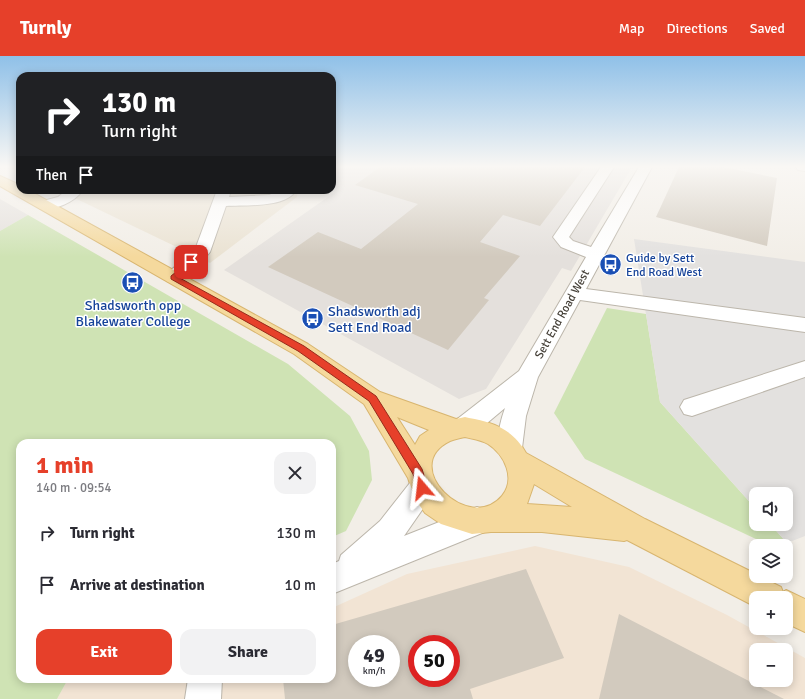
<!DOCTYPE html>
<html lang="en">
<head>
<meta charset="utf-8">
<style>
	:root { --surface:#fff; --page:#f2f2f3; --text:#2b2b33; --muted:#7c7c81; --accent:#e6402a }
	body { margin:0; font-family:Signika,sans-serif; background:var(--page); color:var(--text); height:100vh; display:flex; flex-direction:column; font-size:15px; white-space:nowrap }
	* { box-sizing:border-box; margin:0 }
	p { font-size:13px; color:var(--muted) }
	.icon { flex:none; width:22px; height:22px; fill:none; stroke:currentColor; stroke-width:2; stroke-linecap:round; stroke-linejoin:round }
	.map { position:relative; flex:1; overflow:hidden }
	.details { position:absolute; left:16px; top:383px; width:320px; height:244px; display:flex; flex-direction:column; background:var(--surface); border-radius:12px; box-shadow:0 2px 10px #0003 }
	.details>* { flex:none }
	.top-card { position:absolute; left:16px; top:16px; width:320px; height:122px; border-radius:12px; box-shadow:0 2px 10px #0003; background:#202124; color:#fff; overflow:hidden }
	.controls { position:absolute; left:749px; top:431px; display:grid; gap:8px }
	.controls a { display:grid; place-items:center; width:44px; height:44px; border-radius:8px; background:var(--surface); box-shadow:0 2px 10px #0003; font-size:20px }
	.speed { position:absolute; left:348px; top:579px; display:flex; gap:8px; font-size:20px; font-weight:700; text-align:center }
	.speed>* { display:grid; place-content:center; width:52px; height:52px; border-radius:50%; background:var(--surface); box-shadow:0 2px 10px #0003; line-height:1 }
	.speed small { font-size:10px; font-weight:400 }
	.speed .limit { border:6px solid #d22; background:#fff; color:#111 }
	.pin { position:absolute; display:grid; place-items:center; width:34px; height:34px; color:#fff; margin:-17px; border-radius:8px; box-shadow:0 2px 6px #0006 }
	.me { position:absolute; width:44px; margin:-22px; rotate:343deg; stroke-linejoin:round; filter:drop-shadow(0 0 3px #0008) }
	.turn { display:flex; align-items:center; gap:14px; height:84px; padding:0 20px; font-size:18px }
	.turn .icon { width:52px; height:52px; stroke-width:2.5 }
	.turn b { display:block; font-size:28px; line-height:34px }
	.then { display:flex; align-items:center; height:38px; padding:0 20px; background:#0003; gap:8px; font-size:15px }
	.round { display:grid; place-items:center; flex:none; width:42px; height:42px; border-radius:12px; background:var(--page) }
	.head { display:flex; align-items:center; justify-content:space-between; height:68px; padding:0 20px }
	h1 { font-size:24px; font-weight:700; line-height:30px; color:var(--accent) }
	.button { display:flex; gap:8px; margin-top:auto; padding:8px 20px }
	.button a { flex:1; height:46px; border-radius:12px; background:var(--accent); color:#fff; font-size:16px; font-weight:700; line-height:46px; text-align:center }
	.button a+a { background:var(--page); color:var(--text) }
	ul { padding:0; list-style:none }
	li { display:flex; align-items:center; gap:12px; height:52px; padding:0 20px }
	li div { flex:1 }
	li b { display:block; font-size:15px }
	li em { font-style:normal }
	header { display:flex; align-items:center; gap:24px; box-sizing:border-box; height:56px; padding:0 20px; background:var(--accent); color:#fff }
	header strong { font-size:19px }
	nav { display:flex; gap:22px; margin-inline-start:auto; font-size:14px }
	.map>svg:first-child { display:block }
</style>
</head>
<body>
<header>
<strong>Turnly</strong>
<nav><a>Map</a><a>Directions</a><a>Saved</a></nav>
</header>
<div class="map">
<svg width="805" height="643" viewBox="0 0 805 643">
	<rect width="100%" height="100%" fill="#f2eee7"/>
	<path fill="#f2e4d4" fill-rule="evenodd" d="M535,490l94,21 98,48 78,43v41h-748l11,-20h264v-71l75,-34zM357,588h34v34h-34zM417,588h34v34h-34zM756,594h30v30h-30z"/>
	<g fill="#e4e0dc">
		<polygon points="332,111 632,111 571,215 562,212 486,333 459,343 224,214 335,136 328,134 332,134"/>
		<polygon points="0,143 28,159 0,175"/>
	</g>
	<polygon fill="#eae2d2" points="58,134 298,134 297,141 210,207"/>
	<g fill="#cfe3b4">
		<polygon points="28,159 288,308 350,360 369,395 372,424 346,475 332,481 332,387 20,387 20,623 68,623 57,643 0,643 0,175"/>
		<polygon points="607,252 646,258 660,346 756,453 756,468 770,468 787,487 786,490 771,490 585,403 554,357"/>
	</g>
	<polygon fill="#e3e1df" points="634,183 805,206 805,480 787,487 770,468 786,468 786,438 756,438 756,453 660,346"/>
	<g fill="#d2cabe" fill-rule="evenodd">
		<polygon points="380,111 585,111 540,170 503,159 480,186 520,200 484,242 489,244 448,294 268,211 318,176 361,193 418,148 355,129"/>
		<polygon points="679,111 723,111 777,122 767,190 656,161"/>
		<path d="M526,513l38,89 -94,31 3,10h-188l-2,-20h49v-54zM357,588h34v34h-34zM417,588h34v34h-34z"/>
		<polygon points="619,558 784,643 599,643"/>
	</g>
	<g fill="none" stroke-linecap="round" stroke-linejoin="round">
		<defs>
			<g id="minor">
				<path d="M601,111h13l-45,70 4,4 18,6 48,-80h13l-66,122 219,29v14l-225,-32 -42,77 -12,39 -4,32 -3,8 -9,3 -9,-3c-6,-14 -1,-34 4,-48l-31,26 -9,3 -9,-3 -3,-7 3,-7 63,-49 67,-114 -25,-10 -8,-10z"/>
				<polygon points="796,111 805,111 805,115 798,114"/>
				<path d="M67,134h16c-8,12 -30,22 -44,18l-2,-3 2,-3 19,-5z"/>
				<path d="M217,134h14l-2,7 40,-2 12,-5h15c-9,18 -52,15 -70,16l-16,46 -13,15 -18,14 -6,2 -6,-2 -3,-4 3,-4 18,-14 11,-12z"/>
				<polygon points="805,305 805,321 692,360 684,358 680,351 684,344"/>
				<polygon points="422,420 431,423 435,432 431,441 404,480 477,451 487,455 491,465 487,475 332,538 332,508 339,505 341,499 380,465 413,423"/>
				<polygon points="188,623 222,623 221,643 185,643"/>
			</g>
			<path id="major" d="M0,120l20,9v5h8l280,154 72,48 76,27 9,-2 4,1c24,4 45,12 57,35l119,66 111,55v2h3l22,11 2,5 3,-2 19,9v33l-19,-9v-25h-30v9l-129,-67 -3,1 -82,-9h-51l-19,2 -31,-10 -16,-11 -10,-14 -7,-21 -44,-74 -70,-50 -294,-168zM397,361l32,13 -9,6 -5,9zM465,381c8,2 16,3 23,7 17,11 28,35 14,52 -33,39 -104,-30 -52,-55 5,-2 10,-3 15,-4zM534,428l38,23 -45,-3z"/>
		</defs>
		<use href="#minor" stroke="#bcb6ab" stroke-width="2"/>
		<use href="#major" stroke="#d8b56f" stroke-width="2"/>
		<use href="#minor" fill="#fff" fill-rule="evenodd"/>
		<use href="#major" fill="#f5d99d" fill-rule="evenodd"/>
	</g>
	<linearGradient id="sky" x2="0" y2="1"><stop stop-color="#8fc0e8"/><stop offset="0.55" stop-color="#f9f7f4"/><stop offset="1" stop-color="#f9f7f4" stop-opacity="0"/></linearGradient>
	<rect width="805" height="201" fill="url(#sky)"/>
	<polygon fill="#e6402a" stroke="#962a1b" points="191,204 195,206 194,208 178,221 304,290 376,340 422,413 428,432 426,436 422,438 418,436 413,418 369,345 298,295 171,223 171,220"/>
	<defs>
		<symbol id="bus-disc" viewBox="-11 -11 22 22"><circle r="9.5" fill="#1a4fb4" stroke="#fff"/><path d="M-5-6H5V4H4V6H2V4H-2V6H-4V4H-5ZM-3.5-4V0h7V-4ZM-3.5 1.2v1.5H-2V1.2ZM2 1.2v1.5H3.5V1.2Z" fill="#fff"/></symbol>
	</defs>
	<g fill-rule="evenodd">
		<use href="#bus-disc" x="598" y="196" width="25" height="25"/>
		<use href="#bus-disc" x="120" y="214" width="25" height="25"/>
		<use href="#bus-disc" x="300" y="250" width="25" height="25"/>
	</g>
	<g text-anchor="middle" stroke-width="3" stroke-linejoin="round" paint-order="stroke">
		<g font-size="12" fill="#164399" stroke="#fff" text-anchor="start">
			<text x="626" y="206">Guide by Sett<tspan x="626" dy="14">End Road West</tspan></text>
		</g>
		<g font-size="12" fill="#443f37" stroke="#fff">
			<text transform="translate(562 258) rotate(-61)" y="4">Sett End Road West</text>
		</g>
		<g font-size="14" fill="#164399" stroke="#fff">
			<text x="133" y="254">Shadsworth opp<tspan x="133" dy="16">Blakewater College</tspan></text>
			<text x="328" y="260" text-anchor="start">Shadsworth adj<tspan x="328" dy="16">Sett End Road</tspan></text>
		</g>
	</g>
</svg>
<div class="controls">
<a><svg class="icon" aria-label="sound" viewBox="0 0 24 24"><path d="M4 9h4l5-4v14l-5-4H4zM17 9q2 3 0 6"/></svg></a>
<a><svg class="icon" aria-label="layers" viewBox="0 0 24 24"><path d="M12 4l9 5-9 5-9-5zM3 14l9 5 9-5"/></svg></a>
<a>+</a>
<a>−</a>
</div>
<div class="speed"><div>49<small>km/h</small></div><div class="limit">50</div></div>
<div class="pin" style="left:191px;top:206px;background:#d93025"><svg class="icon" aria-label="arrive" viewBox="0 0 24 24"><path d="M6 21V4h12l-3 4 3 4H6"/></svg></div>
<svg class="me" style="left:422px;top:432px" viewBox="-20 -20 40 40"><path d="M0-17L14 15 0 8-14 15z" fill="#e6402a" stroke="#fff" stroke-width="4"/></svg>
<div class="top-card">
<div class="turn"><svg class="icon" aria-label="right" viewBox="0 0 24 24"><path d="M7 20v-9h11M14 6l5 5-5 5"/></svg><div><b>130 m</b>Turn right</div></div>
<div class="then">Then<svg class="icon" aria-label="arrive" viewBox="0 0 24 24"><path d="M6 21V4h12l-3 4 3 4H6"/></svg></div>
</div>
<section class="details">
<div class="head"><div><h1>1 min</h1><p>140 m · 09:54</p></div><a class="round"><svg class="icon" aria-label="close" viewBox="0 0 24 24"><path d="M6 6l12 12M18 6L6 18"/></svg></a></div>
<ul>
<li><svg class="icon" aria-label="right" viewBox="0 0 24 24"><path d="M7 20v-9h11M14 6l5 5-5 5"/></svg><div><b>Turn right</b></div><em>130 m</em></li>
<li><svg class="icon" aria-label="arrive" viewBox="0 0 24 24"><path d="M6 21V4h12l-3 4 3 4H6"/></svg><div><b>Arrive at destination</b></div><em>10 m</em></li>
</ul>
<div class="button"><a>Exit</a><a>Share</a></div>
</section>
</div>
</body>
</html>
